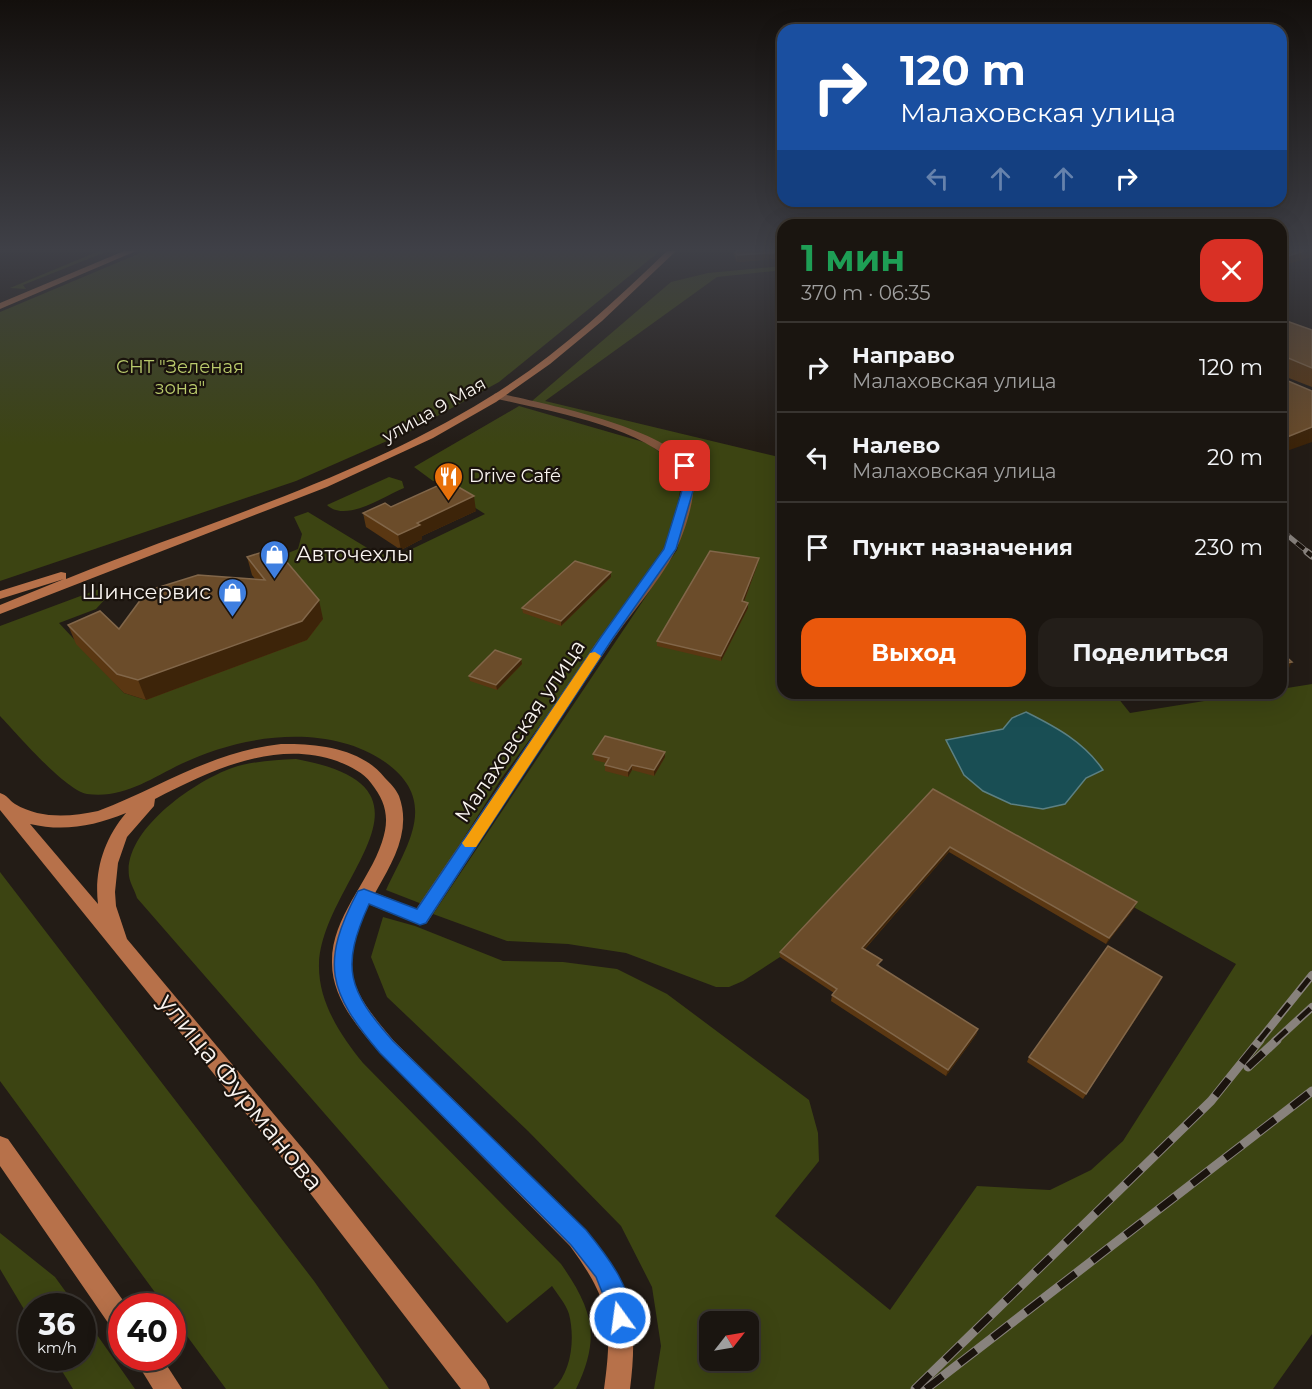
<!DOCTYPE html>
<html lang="ru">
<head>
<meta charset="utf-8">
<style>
	:root { --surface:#1a1510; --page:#231e19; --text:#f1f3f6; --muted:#9f9f9f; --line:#383430; --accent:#ea580c }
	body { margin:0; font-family:Montserrat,sans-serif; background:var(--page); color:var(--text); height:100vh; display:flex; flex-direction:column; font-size:22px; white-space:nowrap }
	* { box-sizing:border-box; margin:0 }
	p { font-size:20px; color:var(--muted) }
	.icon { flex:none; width:33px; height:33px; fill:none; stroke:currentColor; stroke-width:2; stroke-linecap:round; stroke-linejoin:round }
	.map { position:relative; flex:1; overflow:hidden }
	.side { position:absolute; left:777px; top:219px; width:510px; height:480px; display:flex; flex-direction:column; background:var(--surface); border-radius:18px; box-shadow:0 6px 24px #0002,0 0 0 2px var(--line) }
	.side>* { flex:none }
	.banner { position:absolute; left:777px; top:24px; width:510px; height:183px; border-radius:18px; box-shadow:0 6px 24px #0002,0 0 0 2px var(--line); background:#1a4fa0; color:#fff; overflow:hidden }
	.needle { width:39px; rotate:59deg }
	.tools { position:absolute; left:699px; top:1311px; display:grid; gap:12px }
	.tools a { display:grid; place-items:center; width:60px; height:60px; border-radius:12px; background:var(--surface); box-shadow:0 6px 24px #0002,0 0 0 2px var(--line); font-size:30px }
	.speed { position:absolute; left:18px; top:1293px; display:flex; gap:12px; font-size:30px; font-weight:700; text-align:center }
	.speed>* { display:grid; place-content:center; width:78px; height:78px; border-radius:50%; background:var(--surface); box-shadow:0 6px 24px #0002,0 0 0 2px var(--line); line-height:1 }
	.speed small { font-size:15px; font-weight:400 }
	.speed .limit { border:9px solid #d22; background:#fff; color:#111 }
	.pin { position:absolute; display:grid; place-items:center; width:51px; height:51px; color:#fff; margin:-26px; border-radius:12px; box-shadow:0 3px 9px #0006 }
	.me { position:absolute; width:66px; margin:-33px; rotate:346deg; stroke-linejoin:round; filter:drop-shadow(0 0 4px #0008) }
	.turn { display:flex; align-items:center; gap:21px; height:126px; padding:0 24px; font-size:27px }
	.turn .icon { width:78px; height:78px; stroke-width:2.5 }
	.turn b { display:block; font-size:42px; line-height:51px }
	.lanes { display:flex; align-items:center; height:57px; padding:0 24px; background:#0003; justify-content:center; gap:30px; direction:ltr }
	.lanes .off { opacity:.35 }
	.round { display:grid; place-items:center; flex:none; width:63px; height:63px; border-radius:18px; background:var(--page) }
	.summary { display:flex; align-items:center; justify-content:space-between; height:102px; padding:0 24px }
	h1 { font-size:36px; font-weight:700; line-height:45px; color:#1e9e55 }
	.button { display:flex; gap:12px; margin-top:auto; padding:12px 24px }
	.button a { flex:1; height:69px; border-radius:18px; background:var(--accent); color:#fff; font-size:24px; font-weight:700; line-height:69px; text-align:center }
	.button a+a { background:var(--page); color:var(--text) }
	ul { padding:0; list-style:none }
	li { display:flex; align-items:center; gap:18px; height:90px; padding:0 24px; border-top:2px solid var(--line) }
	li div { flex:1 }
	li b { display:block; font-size:22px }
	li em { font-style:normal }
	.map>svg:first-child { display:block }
</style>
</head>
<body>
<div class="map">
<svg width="1312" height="1389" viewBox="0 0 1312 1389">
	<rect width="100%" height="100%" fill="#231c16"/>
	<g fill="#3c4412" fill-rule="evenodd">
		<polygon points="99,251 108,251 23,285 26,289 10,288"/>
		<polygon points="145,251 660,251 499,382 412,430 296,481 0,581 0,312"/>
		<path d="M783,266v4l-66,7 -172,124 238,57v235h331l16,20 124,-20h27v-4l31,-5v650l-39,55h-619l7,-43 -9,-59 -31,-61 -93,-95 -141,-134 -16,-40 12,-40 32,9 88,35 60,1 54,7 50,25 142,106 9,33 1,28 -44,55 115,94 87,-124 73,4 41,-20 32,-29 113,-177 -304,-169 -152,162 -37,24 -14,6h-13l-90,-34 -58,-9 -61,-3 -74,-27 244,-364 17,-65 -5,-20 -23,-19 -134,-45 139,-119 37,-9zM710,1322h38v38h-38z"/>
		<path d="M519,406l128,37 33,24c4,33 -11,72 -26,101l-153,211 -79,125 -36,-14c21,-45 54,-89 -1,-128 -58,-40 -144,-27 -204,2 -31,15 -58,35 -94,30 -22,-4 -70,-60 -87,-78v-90l102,-38 5,1 1,7 -12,13 -37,14 65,70 22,7 132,-143 20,-8 4,-15 -8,-17 14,-5 61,37 24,9 92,-44 -35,-22 1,-9 -4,-3 -14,1 -19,-14z"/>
		<path d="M389,477l13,4 2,7c-20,8 -58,35 -77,17z"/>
		<path d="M296,759c161,29 26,121 23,205 -1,38 22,72 44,99l198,201c32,46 40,73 15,125h-23c19,-17 22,-51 16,-75 -3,-10 -12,-20 -17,-28l-45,37 -370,-425c-2,-7 -7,-15 -8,-22 -6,-46 66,-95 103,-108 21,-7 43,-8 64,-9z"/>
		<polygon points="0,872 314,1281 389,1389 226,1389 173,1317 172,1306 165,1306 0,1081"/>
		<polygon points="0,1233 55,1277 76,1306 32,1306 31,1321 0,1269"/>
		<polygon points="83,1315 135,1389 73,1389 54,1358 82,1358"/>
	</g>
	<path fill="#194e54" stroke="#5c8083" stroke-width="1.5" d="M1026,712c30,15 58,30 77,58l-17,8 -21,26 -22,5 -32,-5 -28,-13 -19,-16 -18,-35 57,-11 9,-11z"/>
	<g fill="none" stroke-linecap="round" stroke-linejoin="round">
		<path fill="#7f543c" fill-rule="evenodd" d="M498,393c46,11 167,34 192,74 11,18 -5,64 -14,83 -19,36 -48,66 -70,100 -61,91 -120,182 -179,273l-7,2 -62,-25 -3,-5 3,-5 6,-2 52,21 180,-266 60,-80 10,-20 12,-34 4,-24 -2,-16c-40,-44 -130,-57 -186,-71v-4z"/>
		<g fill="#b7714a" fill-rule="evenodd">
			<polygon points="124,251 136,251 0,309 0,303"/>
			<path d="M667,251h9l-74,70 -52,43 -54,38 -63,36 -106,49 -327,127v-9l64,-26 -64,20v-8l61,-19 5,1v6c141,-57 291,-100 422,-181 66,-40 123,-93 179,-147z"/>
			<path d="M281,744c35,-1 81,4 104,34 5,5 11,11 14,18 22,60 -50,108 -48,167 1,31 24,55 43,78l192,189c44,56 53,88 44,159h-26c9,-65 6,-89 -34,-143l-190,-193c-22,-25 -48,-55 -48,-90 -1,-45 37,-81 50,-121 8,-24 4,-40 -11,-59 -8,-11 -22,-17 -34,-22 -62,-22 -128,10 -182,38l-1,7 -27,31 -9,26 -3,29 1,14 11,33 192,229 167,212 4,9h-29l-158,-205 -303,-374v-17c7,2 9,7 15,11 25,15 55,13 83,7 63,-24 113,-59 183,-67zM126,813c-22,26 -32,58 -28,91l-68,-80c34,8 64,2 96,-11z"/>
			<polygon points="0,1136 8,1139 127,1306 122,1306 122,1333 113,1330 0,1166"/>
			<polygon points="134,1358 162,1358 182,1389 153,1389"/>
		</g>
		<defs>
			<polyline id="rail-far3" points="1281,530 1309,553"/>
			<polyline id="rail-far2" points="1307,552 1312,556"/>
			<g id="rail-far1">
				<polyline points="1259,1041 1312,975"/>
				<polyline points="1275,1041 1312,1007"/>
			</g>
			<g id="rail">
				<polyline points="1248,1067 1277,1040"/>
				<polyline points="915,1389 1211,1101 1260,1040"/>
				<polyline points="926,1389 1312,1091"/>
			</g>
		</defs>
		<use href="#rail-far3" stroke="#88827d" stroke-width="5"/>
		<use href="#rail-far2" stroke="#88827d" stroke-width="7"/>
		<use href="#rail-far1" stroke="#88827d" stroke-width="8"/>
		<use href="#rail" stroke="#88827d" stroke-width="9"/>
		<use href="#rail-far3" stroke="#1a130d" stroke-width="4" stroke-dasharray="10" stroke-linecap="butt"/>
		<use href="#rail-far2" stroke="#1a130d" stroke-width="4.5" stroke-dasharray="13" stroke-linecap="butt"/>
		<use href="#rail-far1" stroke="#1a130d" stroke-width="5" stroke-dasharray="16" stroke-linecap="butt"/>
		<use href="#rail" stroke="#1a130d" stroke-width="7" stroke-dasharray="21" stroke-linecap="butt"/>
	</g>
	<g fill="#5a3712">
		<polygon points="721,251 783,251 783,258 737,262 733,252"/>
		<polygon points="1281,319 1312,330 1312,387 1281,375"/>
		<polygon points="391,507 476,511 422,536 422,539 401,550 366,527 363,513"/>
		<polygon points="247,557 323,619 307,640 146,700 124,693 76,644 68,625 119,629 256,580 252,575"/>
		<polygon points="758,563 744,602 748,603 748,608 721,661 657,646 657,641"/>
		<polygon points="611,572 611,577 561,626 523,613 522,608"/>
		<polygon points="521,659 522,664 497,690 470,681 469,676"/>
		<polygon points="665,752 665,757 654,776 632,770 628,777 605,771 605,765 606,763 594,760 593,754"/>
		<polygon points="933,789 1135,907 1106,944 949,852 865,949 880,966 880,967 978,1029 976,1035 946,1076 831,1001 832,995 834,993 780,957 780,952"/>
		<polygon points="1160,982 1083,1099 1027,1062 1029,1057"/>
	</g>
	<g fill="#3d2409">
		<polygon points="1304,251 1312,251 1312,257 1281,266 1281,258"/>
		<polygon points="783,252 783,258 737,262 737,255"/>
		<polygon points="1312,427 1312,442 1281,453 1281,441 1282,439"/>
		<polygon points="474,496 476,511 422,536 422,539 401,550 398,535 417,523"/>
		<polygon points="759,558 758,563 742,607 742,601"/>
		<polygon points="611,572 611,577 561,626 561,621"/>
		<polygon points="319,600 323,619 307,640 146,700 138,680"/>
		<polygon points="748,603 748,608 721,661 721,656"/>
		<polygon points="521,659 522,664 497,690 496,685"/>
		<polygon points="1292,662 1289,668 1281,669 1281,664"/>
		<polygon points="665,752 665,757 654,776 654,770"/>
		<polygon points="632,765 632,770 628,777 628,771"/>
		<polygon points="950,847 949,852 861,953 862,948"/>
		<polygon points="1137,902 1135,907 1106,944 1109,938"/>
		<polygon points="1162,977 1160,982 1083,1099 1086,1094"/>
		<polygon points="978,1029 976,1035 946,1076 948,1070"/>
	</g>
	<g fill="#6b4c2a" stroke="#816649" stroke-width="1.5">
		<polygon points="736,251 783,251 783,252 737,255"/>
		<polygon points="1281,251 1304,251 1281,258"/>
		<polygon points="1281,319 1312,330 1312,368 1281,355"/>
		<polygon points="1281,378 1312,391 1312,427 1282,439 1281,438 1281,417 1284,416 1281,415"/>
		<polygon points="448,481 474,496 417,523 420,525 398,535 363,513 385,503 391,507"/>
		<polygon points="275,548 319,600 302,621 138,680 117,674 68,625 100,611 119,629 147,591 198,575 265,580 247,557"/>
		<polygon points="710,551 759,558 742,601 748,603 721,656 657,641"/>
		<polygon points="575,561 611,572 561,621 522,608"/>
		<polygon points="495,650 521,659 496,685 469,676"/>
		<polygon points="1281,652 1292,662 1281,664"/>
		<polygon points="605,736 665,752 654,770 632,765 628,771 605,765 609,758 593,754"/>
		<polygon points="933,789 1137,902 1109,938 950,847 862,948 882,960 877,965 978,1029 948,1070 832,995 837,989 780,952"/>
		<polygon points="1108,946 1162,977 1086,1094 1029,1057"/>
	</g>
	<linearGradient id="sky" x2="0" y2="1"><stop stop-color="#130f0c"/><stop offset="0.56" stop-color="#3f4047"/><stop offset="1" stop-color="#3f4047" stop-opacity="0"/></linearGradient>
	<rect width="1312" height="446" fill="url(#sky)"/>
	<path fill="#1a73e8" stroke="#114b97" stroke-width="1.5" d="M685,463l5,3 5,18 -19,65 -63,89 -187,285 -6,2 -51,-21c-29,64 -21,86 24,137l193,189c18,22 54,66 42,96l-8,3 -9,-3 -5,-24 -10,-25 -25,-32 -191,-192c-52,-61 -60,-90 -22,-162l6,-2 53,20 184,-272 63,-88 20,-65 -4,-18z"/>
	<polygon fill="#f59e0b" points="595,652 601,656 476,847 465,847 462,843 465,839 590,653"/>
	<defs>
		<symbol id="restaurant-pin" viewBox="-11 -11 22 30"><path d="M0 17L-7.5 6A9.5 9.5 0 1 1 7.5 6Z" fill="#e8710a" stroke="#1a130d"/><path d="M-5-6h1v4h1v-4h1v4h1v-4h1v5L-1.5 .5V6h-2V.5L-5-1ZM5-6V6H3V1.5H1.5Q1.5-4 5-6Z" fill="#fff"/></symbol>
		<symbol id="shop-pin" viewBox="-11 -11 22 30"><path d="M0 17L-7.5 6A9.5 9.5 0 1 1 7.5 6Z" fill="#3f7fe0" stroke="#1a130d"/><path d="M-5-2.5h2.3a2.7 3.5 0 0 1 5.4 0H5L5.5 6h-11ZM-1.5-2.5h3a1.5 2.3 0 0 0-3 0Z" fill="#fff"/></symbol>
	</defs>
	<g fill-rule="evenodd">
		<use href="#restaurant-pin" x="432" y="460" width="33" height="45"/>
		<use href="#shop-pin" x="258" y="538" width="33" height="45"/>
		<use href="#shop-pin" x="216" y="576" width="33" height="45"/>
	</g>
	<g text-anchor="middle" stroke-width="4.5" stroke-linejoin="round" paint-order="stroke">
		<g font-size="18" fill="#bacb6c" stroke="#1a130d">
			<text x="180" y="373">СНТ "Зеленая<tspan x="180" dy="21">зона"</tspan></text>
		</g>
		<g font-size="18" fill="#f9f4f0" stroke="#1a130d">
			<text transform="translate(434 410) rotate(-29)" y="6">улица 9 Мая</text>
		</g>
		<g font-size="18" fill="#f9f4f0" stroke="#1a130d" text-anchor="start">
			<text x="469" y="482">Drive Café</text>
		</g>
		<g font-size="21" fill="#f9f4f0" stroke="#1a130d" text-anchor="start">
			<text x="296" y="561">Авточехлы</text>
			<text x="211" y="599" text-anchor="end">Шинсервис</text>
		</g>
		<g font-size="21" fill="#f9f4f0" stroke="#1a130d">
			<text transform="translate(520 731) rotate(-56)" y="7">Малаховская улица</text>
		</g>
		<g font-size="26" fill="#f9f4f0" stroke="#1a130d">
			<text transform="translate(241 1092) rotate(51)" y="9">улица Фурманова</text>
		</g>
	</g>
</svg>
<div class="tools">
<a><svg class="needle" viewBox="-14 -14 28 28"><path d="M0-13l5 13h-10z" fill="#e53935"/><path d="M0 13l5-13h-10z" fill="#9f9f9f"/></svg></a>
</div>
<div class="speed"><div>36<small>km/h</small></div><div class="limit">40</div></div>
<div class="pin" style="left:685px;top:466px;background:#d93025"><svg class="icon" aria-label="arrive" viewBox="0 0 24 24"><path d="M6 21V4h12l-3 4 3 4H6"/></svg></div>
<svg class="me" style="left:620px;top:1318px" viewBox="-20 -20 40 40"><circle r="17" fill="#1a73e8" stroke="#fff" stroke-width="3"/><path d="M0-11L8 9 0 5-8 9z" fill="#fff"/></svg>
<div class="banner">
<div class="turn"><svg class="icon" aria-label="right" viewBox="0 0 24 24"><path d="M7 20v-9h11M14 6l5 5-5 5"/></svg><div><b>120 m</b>Малаховская улица</div></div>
<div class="lanes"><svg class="icon off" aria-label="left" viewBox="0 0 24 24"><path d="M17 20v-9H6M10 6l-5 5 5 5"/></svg><svg class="icon off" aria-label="ahead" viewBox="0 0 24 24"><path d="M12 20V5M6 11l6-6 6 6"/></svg><svg class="icon off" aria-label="ahead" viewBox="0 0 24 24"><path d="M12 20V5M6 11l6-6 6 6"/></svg><svg class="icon" aria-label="right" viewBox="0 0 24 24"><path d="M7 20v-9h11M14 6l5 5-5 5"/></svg></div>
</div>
<section class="side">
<div class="summary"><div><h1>1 мин</h1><p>370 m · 06:35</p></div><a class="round" style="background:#d93025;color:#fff"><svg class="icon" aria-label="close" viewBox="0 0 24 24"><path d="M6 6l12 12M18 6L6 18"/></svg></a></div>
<ul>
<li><svg class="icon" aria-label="right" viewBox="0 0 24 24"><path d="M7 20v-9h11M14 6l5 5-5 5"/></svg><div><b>Направо</b><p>Малаховская улица</p></div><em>120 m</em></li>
<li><svg class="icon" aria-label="left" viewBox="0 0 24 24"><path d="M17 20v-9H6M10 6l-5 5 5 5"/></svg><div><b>Налево</b><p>Малаховская улица</p></div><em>20 m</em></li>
<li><svg class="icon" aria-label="arrive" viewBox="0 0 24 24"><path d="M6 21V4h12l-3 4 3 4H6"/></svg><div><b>Пункт назначения</b></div><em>230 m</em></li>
</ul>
<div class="button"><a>Выход</a><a>Поделиться</a></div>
</section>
</div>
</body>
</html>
